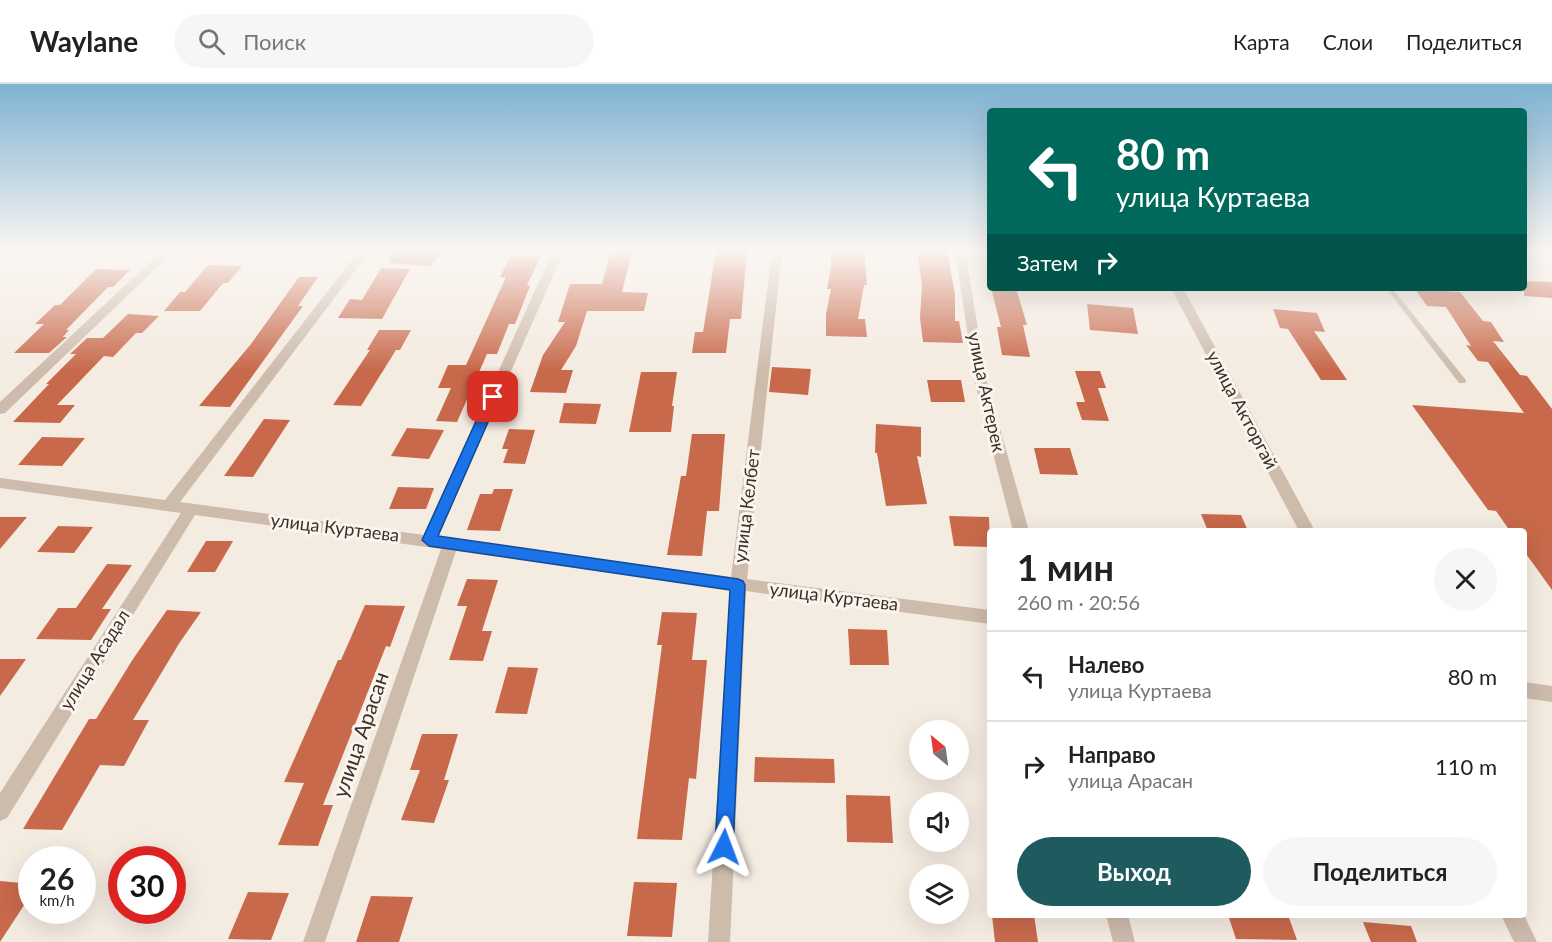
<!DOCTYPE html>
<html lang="ru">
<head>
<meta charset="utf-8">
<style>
	:root { --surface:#fff; --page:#f6f6f6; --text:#222; --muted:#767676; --line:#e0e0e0; --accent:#1f5a5e }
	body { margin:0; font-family:Lato,sans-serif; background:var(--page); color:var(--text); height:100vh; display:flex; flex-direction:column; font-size:22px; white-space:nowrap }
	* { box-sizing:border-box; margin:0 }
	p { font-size:20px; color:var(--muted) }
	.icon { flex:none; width:33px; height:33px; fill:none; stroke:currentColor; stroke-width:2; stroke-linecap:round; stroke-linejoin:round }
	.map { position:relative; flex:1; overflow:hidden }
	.side { position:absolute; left:987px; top:444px; width:540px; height:390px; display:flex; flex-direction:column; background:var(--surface); border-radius:6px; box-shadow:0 6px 24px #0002 }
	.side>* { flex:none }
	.guide { position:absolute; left:987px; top:24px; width:540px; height:183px; border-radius:6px; box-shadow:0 6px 24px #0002; background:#00695c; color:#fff; overflow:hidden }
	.needle { width:39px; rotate:331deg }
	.tools { position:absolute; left:909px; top:636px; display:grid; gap:12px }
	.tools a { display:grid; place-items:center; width:60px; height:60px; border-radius:50%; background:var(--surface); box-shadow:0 6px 24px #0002; font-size:30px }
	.speed { position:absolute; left:18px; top:762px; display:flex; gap:12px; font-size:30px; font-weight:700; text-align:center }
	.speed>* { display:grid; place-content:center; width:78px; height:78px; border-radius:50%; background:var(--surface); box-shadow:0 6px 24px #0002; line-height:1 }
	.speed small { font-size:15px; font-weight:400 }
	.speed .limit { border:9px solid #d22; background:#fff; color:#111 }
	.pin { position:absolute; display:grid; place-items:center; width:51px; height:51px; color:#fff; margin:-26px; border-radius:12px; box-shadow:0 3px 9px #0006 }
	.me { position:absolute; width:66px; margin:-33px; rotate:3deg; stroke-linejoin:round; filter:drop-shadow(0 0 4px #0008) }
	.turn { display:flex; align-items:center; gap:21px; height:126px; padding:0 30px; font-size:27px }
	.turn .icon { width:78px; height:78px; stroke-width:2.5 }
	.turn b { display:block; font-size:42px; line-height:51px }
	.then { display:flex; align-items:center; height:57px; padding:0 30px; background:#0003; gap:12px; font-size:22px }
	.round { display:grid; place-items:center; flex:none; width:63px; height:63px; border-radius:32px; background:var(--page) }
	.overview { display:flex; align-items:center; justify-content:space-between; height:102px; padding:0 30px }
	h1 { font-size:36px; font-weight:700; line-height:45px }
	.primary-button { display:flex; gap:12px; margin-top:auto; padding:12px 30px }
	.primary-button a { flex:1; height:69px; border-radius:36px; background:var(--accent); color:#fff; font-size:24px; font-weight:700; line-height:69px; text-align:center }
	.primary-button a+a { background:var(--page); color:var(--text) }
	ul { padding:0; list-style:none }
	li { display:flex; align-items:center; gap:18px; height:90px; padding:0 30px; border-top:2px solid var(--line) }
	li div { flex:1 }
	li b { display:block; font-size:22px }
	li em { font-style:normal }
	header { display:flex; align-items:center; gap:36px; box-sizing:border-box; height:84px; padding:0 30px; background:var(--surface); border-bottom:2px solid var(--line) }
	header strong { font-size:28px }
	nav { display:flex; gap:33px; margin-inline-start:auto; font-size:21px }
	.search { width:420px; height:54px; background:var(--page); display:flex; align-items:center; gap:15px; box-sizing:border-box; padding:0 21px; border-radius:33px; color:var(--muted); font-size:22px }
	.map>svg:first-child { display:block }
</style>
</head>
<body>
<header>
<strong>Waylane</strong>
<div class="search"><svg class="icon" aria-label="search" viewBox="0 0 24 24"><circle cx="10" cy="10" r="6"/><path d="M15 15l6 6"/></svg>Поиск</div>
<nav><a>Карта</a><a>Слои</a><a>Поделиться</a></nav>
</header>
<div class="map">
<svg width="1552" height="858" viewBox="0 0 1552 858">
	<rect width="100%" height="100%" fill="#f4ebe1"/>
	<g fill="#c8694b">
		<polygon points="390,167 442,167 430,182 390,179"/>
		<polygon points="611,167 632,167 622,208 648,209 644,227 587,227 576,262 561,286 573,286 566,309 530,308 543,271 565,238 558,238 570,200 602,200"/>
		<polygon points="716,167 747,167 741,235 730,235 726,269 692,269 695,248 703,248"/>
		<polygon points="831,167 864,167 867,201 864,201 858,235 865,235 867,253 826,252 826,230 831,205 827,205 831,183"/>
		<polygon points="917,167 947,167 955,210 955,237 959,237 963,259 923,258 920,234 922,200"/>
		<polygon points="511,172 541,173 527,201 530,202 515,240 509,240 497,270 487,270 457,338 436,337 451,304 438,304 448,281 466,281 506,193 500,193"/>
		<polygon points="208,181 242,182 228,199 223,199 200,227 164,227 180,208 185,208"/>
		<polygon points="381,184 410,185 382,235 338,234 350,215 362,216"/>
		<polygon points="96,185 130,186 113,203 108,203 66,246 69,246 63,253 67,253 49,269 14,269 44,240 35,240 55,221 60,221"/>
		<polygon points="299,193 318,193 298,222 303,222 230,323 199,322 251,260"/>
		<polygon points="1524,197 1552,198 1552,214 1524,212"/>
		<polygon points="991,204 1016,204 1027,241 1023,241 1030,273 1002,271 997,243 1001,243"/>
		<polygon points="1415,205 1460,208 1483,237 1491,238 1504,258 1493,257 1520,291 1527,292 1552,325 1552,506 1524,467 1524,447 1510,447 1496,427 1488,426 1412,321 1524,329 1488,278 1478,277 1466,261 1471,262 1446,223 1427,222"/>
		<polygon points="1087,220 1133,224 1138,250 1090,246"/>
		<polygon points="1273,225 1317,229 1325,248 1314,247 1347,296 1321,296 1288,245 1280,244"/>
		<polygon points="128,230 159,232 142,249 136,249 113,273 104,272 57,321 75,321 60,339 13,338 49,300 46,300 76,270 70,270 87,254 103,254"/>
		<polygon points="379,246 411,246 400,266 396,266 361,322 333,321 370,266 367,266"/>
		<polygon points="772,283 811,285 808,311 769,308"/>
		<polygon points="1075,287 1100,287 1106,304 1098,304 1109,337 1082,336 1076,318 1085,318"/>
		<polygon points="641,288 677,288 672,322 674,322 671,348 629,348"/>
		<polygon points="927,296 961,296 965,318 931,318"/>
		<polygon points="564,319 601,320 596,340 559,339"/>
		<polygon points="264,335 290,336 253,393 224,392"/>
		<polygon points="876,340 921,343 921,373 917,372 927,420 886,422 877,369 875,369"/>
		<polygon points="407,344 444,346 429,375 391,372"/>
		<polygon points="509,345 535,346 525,380 503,379 508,365 502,365"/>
		<polygon points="692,350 725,350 719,427 707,427 702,472 667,471 681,392 686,392"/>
		<polygon points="42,353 85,354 62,382 18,381"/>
		<polygon points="1034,364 1070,364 1078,391 1040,390"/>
		<polygon points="398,403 434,404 426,425 389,425"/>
		<polygon points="494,405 513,405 500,447 467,446 480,410 492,410"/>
		<polygon points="1201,430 1241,431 1248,447 1208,447"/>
		<polygon points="949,432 989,433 990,463 954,462"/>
		<polygon points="0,433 27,433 0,465"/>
		<polygon points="58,442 93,443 74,469 37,468"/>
		<polygon points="206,457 233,457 215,488 187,488"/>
		<polygon points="107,480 132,481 102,525 111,525 91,556 36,555 58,524 76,524"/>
		<polygon points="467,495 498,496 482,547 492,547 483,577 449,576 467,522 457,522"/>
		<polygon points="365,521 405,522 390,563 386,562 323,721 333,721 318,762 278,761 304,699 284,698 338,576 341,576"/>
		<polygon points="167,526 201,528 180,558 133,636 149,636 124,682 100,681 62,746 23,745 89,635 96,635 133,575"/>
		<polygon points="662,528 697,529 692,576 707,576 696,695 689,694 682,756 637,755 662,561 657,561"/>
		<polygon points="848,545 887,546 889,581 850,581"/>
		<polygon points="0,575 26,575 0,612"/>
		<polygon points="508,583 538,584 527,630 495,629"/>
		<polygon points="422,650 458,650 444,696 449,696 434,739 401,736 420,686 410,686"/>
		<polygon points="755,673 834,675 835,699 754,698"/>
		<polygon points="846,711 890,712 893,759 847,758"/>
		<polygon points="0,797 32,800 32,809 0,858"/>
		<polygon points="634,798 677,799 672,853 627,852"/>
		<polygon points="248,808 289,809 271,856 228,855"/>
		<polygon points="371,812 413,813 399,858 356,858"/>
		<polygon points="992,831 1034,831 1038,858 995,858"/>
		<polygon points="1228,831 1288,831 1297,856 1236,855"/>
		<polygon points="1363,838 1411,842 1417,858 1371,858"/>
	</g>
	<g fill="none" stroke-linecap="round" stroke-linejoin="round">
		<polygon fill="#cdbbac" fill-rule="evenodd" points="1386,204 1392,204 1465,295 1466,297 1465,299 1459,299"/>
		<g fill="#cdbbac" fill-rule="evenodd">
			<polygon points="162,167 174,167 5,329 0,330 0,318"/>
			<polygon points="359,167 370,167 180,418 424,451 553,167 564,167 438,453 731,493 772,167 782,167 747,495 990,526 990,540 746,507 730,858 708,858 730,505 456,467 325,858 303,858 441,465 195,431 7,734 0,737 0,709 181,429 0,404 0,394 165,416"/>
			<polygon points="955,167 965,167 987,299 1029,447 1013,447 975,299"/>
			<polygon points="1171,204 1183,204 1315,447 1299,447"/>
			<polygon points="1524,598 1552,602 1552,618 1524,614"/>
			<polygon points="1106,831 1128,831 1135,858 1113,858"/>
			<polygon points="1501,831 1524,831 1537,858 1514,858"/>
		</g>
	</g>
	<linearGradient id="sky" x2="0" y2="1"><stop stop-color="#7eb2d2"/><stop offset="0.58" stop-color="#faf6f2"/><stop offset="1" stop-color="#faf6f2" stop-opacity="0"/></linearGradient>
	<rect width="1552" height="287" fill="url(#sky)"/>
	<polygon fill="#1a73e8" stroke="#114b97" stroke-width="1.5" points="493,309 499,313 438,452 738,495 743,497 745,501 733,763 731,769 724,772 718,769 715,763 730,506 429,462 422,456 487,313"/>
	<g text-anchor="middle" stroke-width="6" stroke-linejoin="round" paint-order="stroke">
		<g font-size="18" fill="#3b302b" stroke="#fbf5ee">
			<text transform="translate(986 308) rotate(78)" y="6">улица Актерек</text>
			<text transform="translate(1242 326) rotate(62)" y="6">улица Акторгай</text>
			<text transform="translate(747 422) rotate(-83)" y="6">улица Келбет</text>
			<text transform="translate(335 444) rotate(7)" y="6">улица Куртаева</text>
			<text transform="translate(834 513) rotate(7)" y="6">улица Куртаева</text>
			<text transform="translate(95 576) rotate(-58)" y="6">улица Асадал</text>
		</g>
		<g font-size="21" fill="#3b302b" stroke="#fbf5ee">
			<text transform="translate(361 651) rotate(-71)" y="7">улица Арасан</text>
		</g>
	</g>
</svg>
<div class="tools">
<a><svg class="needle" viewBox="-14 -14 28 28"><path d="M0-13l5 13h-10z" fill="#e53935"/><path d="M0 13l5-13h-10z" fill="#767676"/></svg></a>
<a><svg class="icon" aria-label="sound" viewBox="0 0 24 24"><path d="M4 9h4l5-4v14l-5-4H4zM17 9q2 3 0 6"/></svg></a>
<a><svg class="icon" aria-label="layers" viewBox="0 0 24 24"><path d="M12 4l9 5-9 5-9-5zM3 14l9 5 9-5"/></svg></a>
</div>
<div class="speed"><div>26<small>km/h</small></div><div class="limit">30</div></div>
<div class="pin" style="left:493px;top:313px;background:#d93025"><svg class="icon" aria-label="arrive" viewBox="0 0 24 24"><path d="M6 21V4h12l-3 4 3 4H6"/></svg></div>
<svg class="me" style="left:724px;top:763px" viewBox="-20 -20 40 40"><path d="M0-17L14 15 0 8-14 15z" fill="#1a73e8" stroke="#fff" stroke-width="4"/></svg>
<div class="guide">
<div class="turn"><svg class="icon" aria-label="left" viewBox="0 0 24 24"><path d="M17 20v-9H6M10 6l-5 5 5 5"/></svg><div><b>80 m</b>улица Куртаева</div></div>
<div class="then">Затем<svg class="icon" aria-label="right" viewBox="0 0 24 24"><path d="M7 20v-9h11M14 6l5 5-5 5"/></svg></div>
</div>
<section class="side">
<div class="overview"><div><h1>1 мин</h1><p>260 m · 20:56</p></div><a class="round"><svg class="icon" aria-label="close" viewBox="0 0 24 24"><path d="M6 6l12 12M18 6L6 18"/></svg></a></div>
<ul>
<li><svg class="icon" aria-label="left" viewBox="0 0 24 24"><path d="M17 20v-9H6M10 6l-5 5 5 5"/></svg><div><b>Налево</b><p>улица Куртаева</p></div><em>80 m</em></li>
<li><svg class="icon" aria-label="right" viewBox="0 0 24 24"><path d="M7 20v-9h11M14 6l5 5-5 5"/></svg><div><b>Направо</b><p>улица Арасан</p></div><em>110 m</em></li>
</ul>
<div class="primary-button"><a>Выход</a><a>Поделиться</a></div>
</section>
</div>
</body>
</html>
